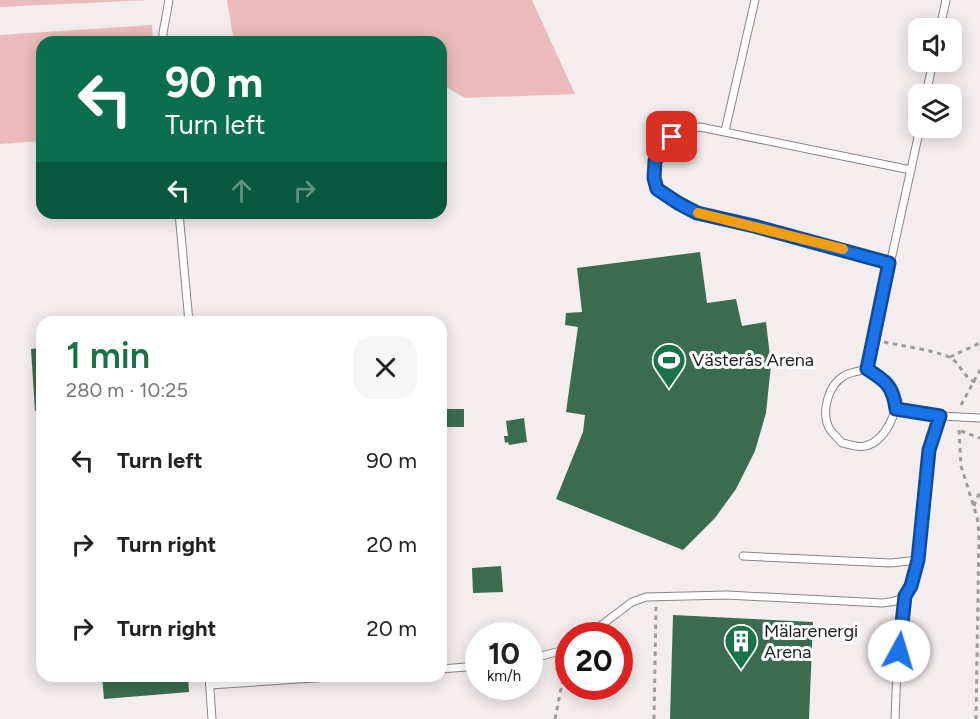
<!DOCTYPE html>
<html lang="en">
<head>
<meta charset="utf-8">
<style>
	:root { --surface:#fff; --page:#f6f6f6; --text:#222; --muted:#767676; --accent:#1a7348 }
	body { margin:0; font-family:Figtree,sans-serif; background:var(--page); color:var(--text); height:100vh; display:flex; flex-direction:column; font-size:22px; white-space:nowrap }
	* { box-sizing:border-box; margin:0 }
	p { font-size:20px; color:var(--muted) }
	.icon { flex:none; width:33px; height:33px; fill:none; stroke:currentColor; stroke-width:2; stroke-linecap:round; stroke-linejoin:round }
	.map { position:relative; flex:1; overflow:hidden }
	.details { position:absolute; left:36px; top:316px; width:411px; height:366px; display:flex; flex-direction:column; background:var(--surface); border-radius:18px; box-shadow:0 3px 15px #0003 }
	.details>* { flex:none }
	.guide { position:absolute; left:36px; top:36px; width:411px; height:183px; border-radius:18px; box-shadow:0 3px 15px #0003; background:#0b6e4f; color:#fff; overflow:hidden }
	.tools { position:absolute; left:908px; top:18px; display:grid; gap:12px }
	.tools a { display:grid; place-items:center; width:54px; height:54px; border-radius:12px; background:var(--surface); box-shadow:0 3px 15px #0003; font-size:30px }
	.speed { position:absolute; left:465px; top:622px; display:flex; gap:12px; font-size:30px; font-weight:700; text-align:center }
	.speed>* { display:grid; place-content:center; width:78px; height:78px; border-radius:50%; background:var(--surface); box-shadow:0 3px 15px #0003; line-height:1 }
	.speed small { font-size:15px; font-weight:400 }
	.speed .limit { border:9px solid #d22; background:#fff; color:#111 }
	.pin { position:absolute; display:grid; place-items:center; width:51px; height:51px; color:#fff; margin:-26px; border-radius:12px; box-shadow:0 3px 9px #0006 }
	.me { position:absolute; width:66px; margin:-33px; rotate:6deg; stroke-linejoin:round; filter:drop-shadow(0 0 4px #0008) }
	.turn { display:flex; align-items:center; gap:21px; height:126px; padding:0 30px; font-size:27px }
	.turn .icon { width:78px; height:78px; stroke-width:2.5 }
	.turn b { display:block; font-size:42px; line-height:51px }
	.lanes { display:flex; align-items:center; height:57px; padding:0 30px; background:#0003; justify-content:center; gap:30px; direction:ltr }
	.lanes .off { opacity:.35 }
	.round { display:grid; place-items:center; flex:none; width:63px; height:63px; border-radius:18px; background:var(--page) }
	.summary { display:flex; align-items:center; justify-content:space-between; height:102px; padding:0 30px }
	h1 { font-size:36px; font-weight:600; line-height:45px; color:var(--accent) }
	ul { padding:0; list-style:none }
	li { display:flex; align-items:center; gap:18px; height:84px; padding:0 30px }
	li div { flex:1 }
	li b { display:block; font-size:22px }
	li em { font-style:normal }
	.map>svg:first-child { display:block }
</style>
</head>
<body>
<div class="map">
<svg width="980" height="719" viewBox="0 0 980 719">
	<rect width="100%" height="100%" fill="#f4eded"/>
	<g fill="#eabbba">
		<polygon points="0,0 150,0 0,7"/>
		<polygon points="227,0 532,0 575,94 465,98 441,84 441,42 234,42"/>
		<polygon points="152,25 153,42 42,42 42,141 0,144 0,35"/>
	</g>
	<g fill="#3b6c4f">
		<polygon points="700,252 707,303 736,299 742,326 766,322 771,365 766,413 755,451 736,489 715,518 683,550 556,499 583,432 585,415 566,412 578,327 565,325 566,313 582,312 577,268"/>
		<polygon points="42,348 42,410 35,411 31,349"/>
		<polygon points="441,409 464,409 464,427 447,427 447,433 441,433"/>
		<polygon points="524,418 527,442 509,445 508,442 505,443 504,436 508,436 506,421"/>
		<polygon points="501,566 503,592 473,593 472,568"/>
		<polygon points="673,615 813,622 809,719 670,719"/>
		<polygon points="102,676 188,676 189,692 104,699"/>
	</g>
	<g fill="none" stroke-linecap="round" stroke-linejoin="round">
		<defs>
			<g id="lane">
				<polyline points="940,28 946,0"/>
				<polyline points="163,42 163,33 169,0"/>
				<polyline points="926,94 933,62"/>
				<polyline points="725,131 755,0"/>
				<polyline points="179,213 189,322"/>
				<path d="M889,263l-135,-37 -57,-13 -40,-24c-10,-32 12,-57 43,-62l211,43"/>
				<polyline points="867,369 920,128"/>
				<path d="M867,369c10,6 23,13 27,25 6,18 -10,48 -29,52 -7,2 -16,-2 -23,-3 -4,-5 -10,-10 -13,-15 -8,-16 -1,-43 15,-52 6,-4 16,-5 23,-7z"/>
				<polyline points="895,409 941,416 980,418"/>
				<polyline points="743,556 891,563 918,560"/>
				<path d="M587,636l45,-34 14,-5 81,-2 156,8c7,-1 15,-1 21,-7 22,-19 19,-114 25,-145 2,-12 8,-24 12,-35"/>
				<polyline points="530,659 568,649"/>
				<polyline points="441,669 478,666"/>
				<polyline points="209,676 212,719"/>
				<polyline points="210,685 344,676"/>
				<polyline points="895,719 897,669 905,596"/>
			</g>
		</defs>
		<use href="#lane" stroke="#8b8585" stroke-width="9"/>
		<g stroke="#a09b9b" stroke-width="3" stroke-dasharray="4.5 4.5" stroke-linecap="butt">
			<path d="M884,342c18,4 49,8 65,15 13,6 14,24 31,26"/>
			<polyline points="950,357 980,343"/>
			<polyline points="961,405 980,370"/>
			<polyline points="959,430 961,466 977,517 979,533 976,719"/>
			<polyline points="961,431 980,438"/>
			<polyline points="974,506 980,491"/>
			<polyline points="555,719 566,663"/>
			<polyline points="654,719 656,607"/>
		</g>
		<use href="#lane" stroke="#fff" stroke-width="7"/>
	</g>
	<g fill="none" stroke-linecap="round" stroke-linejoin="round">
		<defs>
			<path id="route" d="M672,137l-17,24 -1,17 3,11 21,14 19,10 57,13 135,37 -22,106c19,12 26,17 29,40l44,7 -11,34 -11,110 -7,26 -6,10 -6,55"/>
		</defs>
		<use href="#route" stroke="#114b97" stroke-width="15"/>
		<use href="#route" stroke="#1a73e8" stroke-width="10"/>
		<polyline stroke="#f59e0b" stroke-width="10" points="698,213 843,249"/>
	</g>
	<defs>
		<symbol id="stadium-pin" viewBox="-11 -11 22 30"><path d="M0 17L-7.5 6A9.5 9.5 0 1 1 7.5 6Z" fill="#1a7348" stroke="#fff"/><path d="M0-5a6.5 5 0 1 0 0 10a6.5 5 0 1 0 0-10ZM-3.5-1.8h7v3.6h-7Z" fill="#fff"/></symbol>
		<symbol id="building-pin" viewBox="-11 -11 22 30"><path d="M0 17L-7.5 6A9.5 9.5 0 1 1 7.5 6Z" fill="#1a7348" stroke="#fff"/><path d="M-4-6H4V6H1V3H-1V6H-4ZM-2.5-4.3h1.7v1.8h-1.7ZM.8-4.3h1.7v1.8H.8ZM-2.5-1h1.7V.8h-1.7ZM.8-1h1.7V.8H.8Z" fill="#fff"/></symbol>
	</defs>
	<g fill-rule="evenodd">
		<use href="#stadium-pin" x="650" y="341" width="38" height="52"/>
		<use href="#building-pin" x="722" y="622" width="38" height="52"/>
	</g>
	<g text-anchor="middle" stroke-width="6" stroke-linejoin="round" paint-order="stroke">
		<g font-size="18" fill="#201e1e" stroke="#fff" text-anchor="start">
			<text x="692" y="366">Västerås Arena</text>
			<text x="764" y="637">Mälarenergi<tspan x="764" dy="21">Arena</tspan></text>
		</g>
	</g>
</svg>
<div class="tools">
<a><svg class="icon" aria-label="sound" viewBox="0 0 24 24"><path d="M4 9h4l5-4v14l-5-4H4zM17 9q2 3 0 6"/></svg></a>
<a><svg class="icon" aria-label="layers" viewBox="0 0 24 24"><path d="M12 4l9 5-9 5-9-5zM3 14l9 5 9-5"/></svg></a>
</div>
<div class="speed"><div>10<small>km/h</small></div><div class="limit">20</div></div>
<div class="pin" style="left:672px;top:137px;background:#d93025"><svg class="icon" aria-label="arrive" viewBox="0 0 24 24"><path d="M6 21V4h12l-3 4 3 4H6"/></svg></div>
<svg class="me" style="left:899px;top:651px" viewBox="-20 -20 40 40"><circle r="19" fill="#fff"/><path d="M0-13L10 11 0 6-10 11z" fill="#1a73e8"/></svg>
<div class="guide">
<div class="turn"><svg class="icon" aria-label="left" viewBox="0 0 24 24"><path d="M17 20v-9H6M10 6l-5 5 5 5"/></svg><div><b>90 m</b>Turn left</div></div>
<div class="lanes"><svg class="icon" aria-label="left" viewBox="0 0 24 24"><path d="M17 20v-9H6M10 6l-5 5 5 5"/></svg><svg class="icon off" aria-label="ahead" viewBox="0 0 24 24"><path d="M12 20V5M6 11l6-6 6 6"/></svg><svg class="icon off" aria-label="right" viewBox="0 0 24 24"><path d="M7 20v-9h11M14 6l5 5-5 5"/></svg></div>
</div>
<section class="details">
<div class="summary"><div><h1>1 min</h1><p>280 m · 10:25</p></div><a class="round"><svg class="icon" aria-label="close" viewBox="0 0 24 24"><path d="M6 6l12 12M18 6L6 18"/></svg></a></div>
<ul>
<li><svg class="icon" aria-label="left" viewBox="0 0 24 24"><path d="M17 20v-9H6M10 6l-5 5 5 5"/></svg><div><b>Turn left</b></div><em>90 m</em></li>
<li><svg class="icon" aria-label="right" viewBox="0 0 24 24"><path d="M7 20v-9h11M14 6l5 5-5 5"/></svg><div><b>Turn right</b></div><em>20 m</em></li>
<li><svg class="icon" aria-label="right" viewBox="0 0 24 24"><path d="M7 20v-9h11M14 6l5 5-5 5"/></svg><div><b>Turn right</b></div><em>20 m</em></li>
</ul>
</section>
</div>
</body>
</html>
